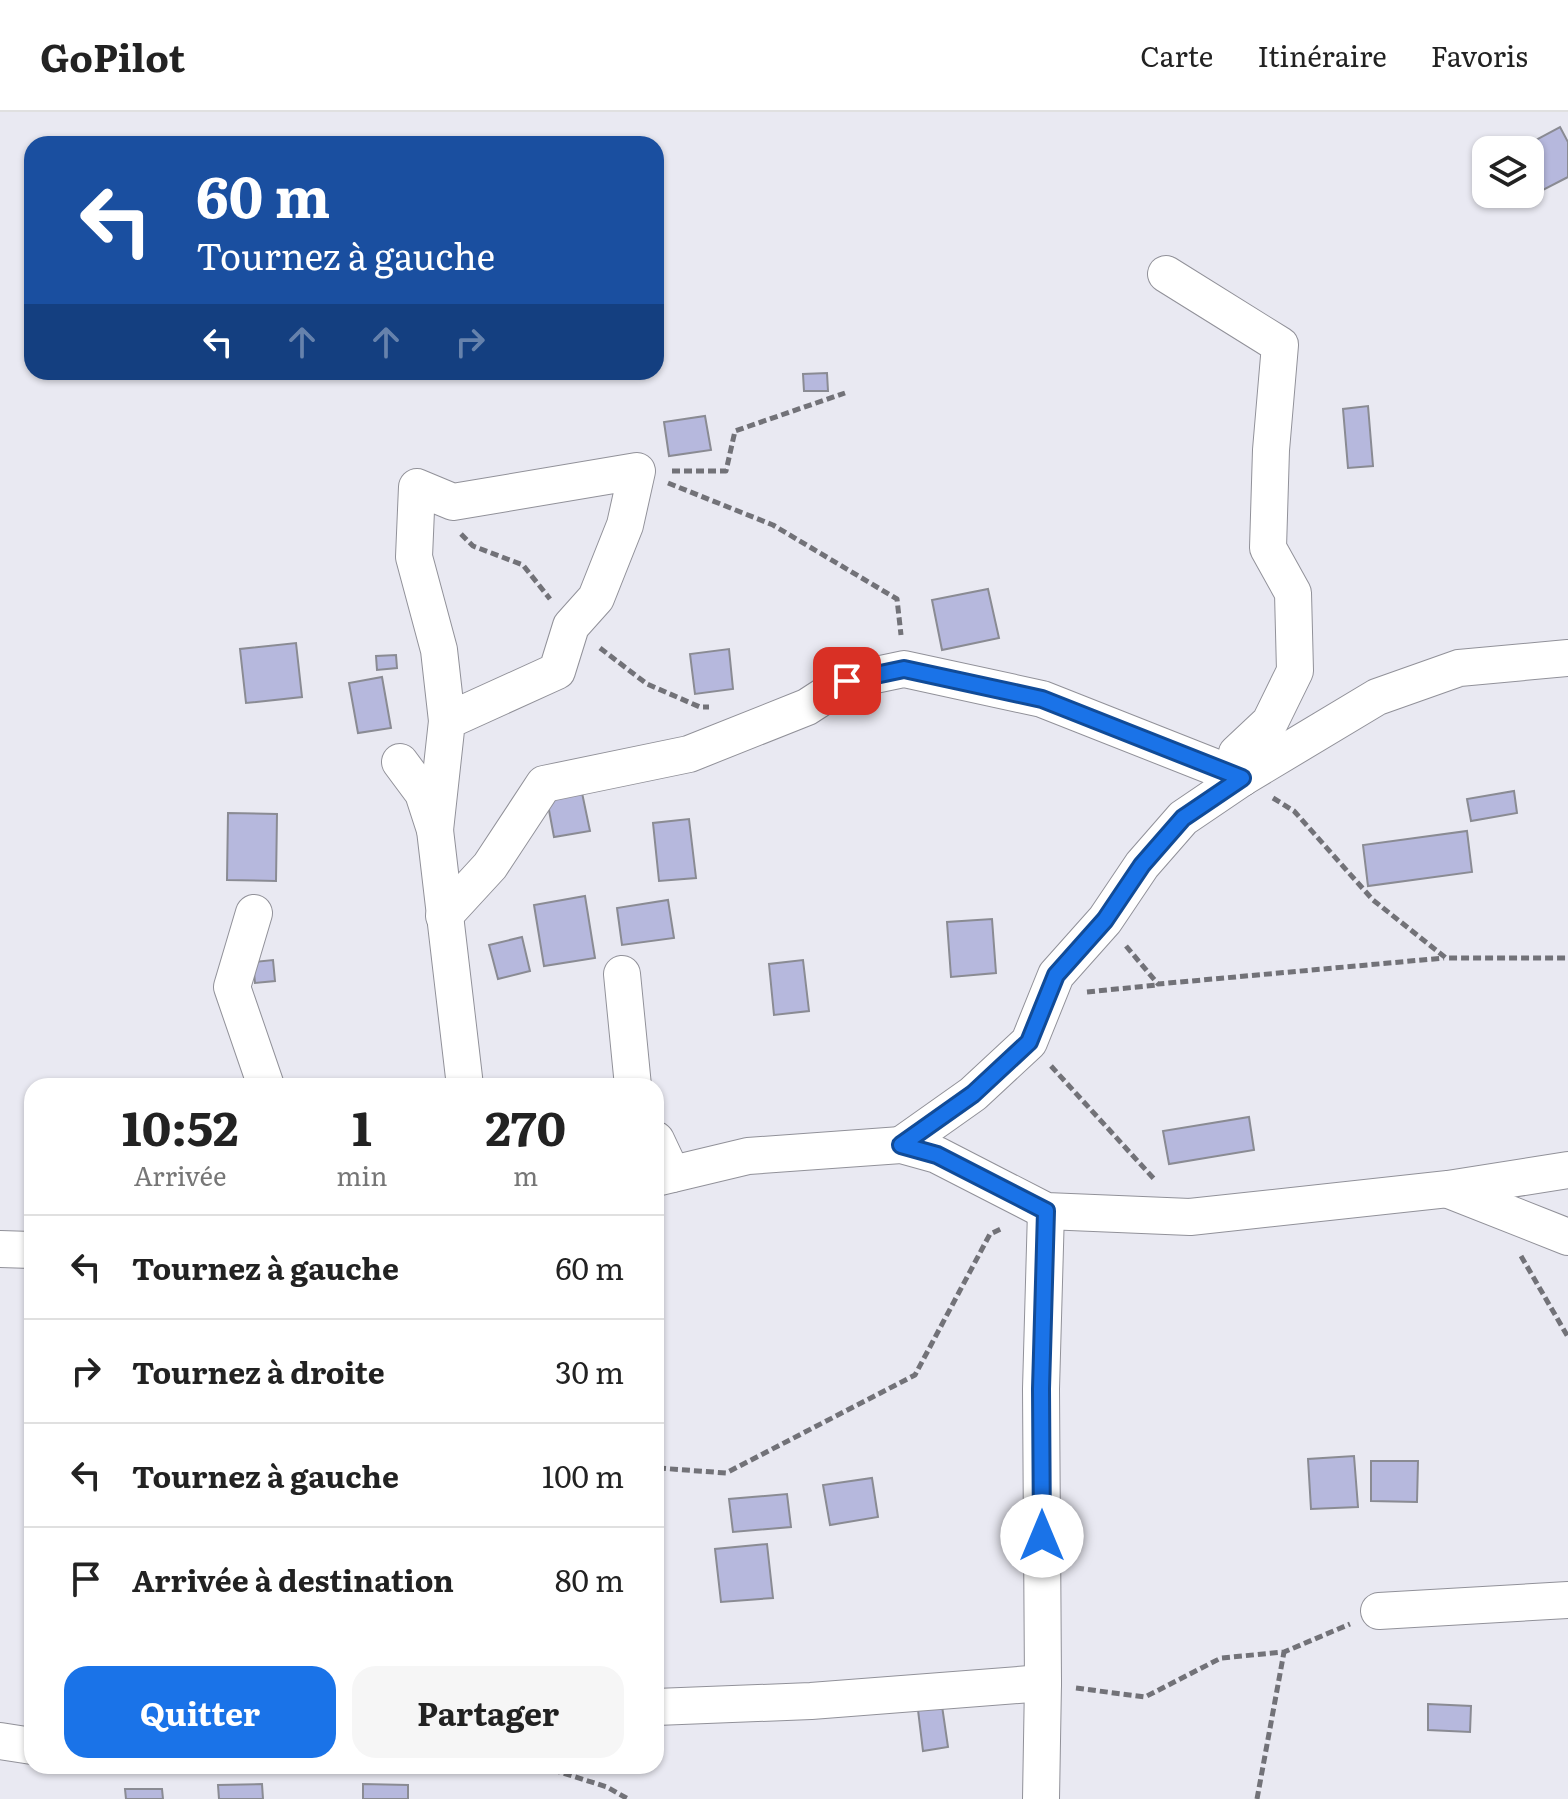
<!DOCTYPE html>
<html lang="fr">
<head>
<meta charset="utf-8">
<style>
	:root { --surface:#fff; --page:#f6f6f6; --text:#222; --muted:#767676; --line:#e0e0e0; --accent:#1a73e8 }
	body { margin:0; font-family:Literata,serif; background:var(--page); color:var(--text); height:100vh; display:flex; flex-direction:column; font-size:30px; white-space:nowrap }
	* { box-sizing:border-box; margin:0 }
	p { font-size:26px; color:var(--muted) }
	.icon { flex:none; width:44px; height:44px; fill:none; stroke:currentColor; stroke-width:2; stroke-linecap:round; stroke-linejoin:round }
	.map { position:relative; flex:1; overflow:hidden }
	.details { position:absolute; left:24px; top:966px; width:640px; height:696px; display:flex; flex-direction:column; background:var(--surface); border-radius:24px; box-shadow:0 2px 6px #0004 }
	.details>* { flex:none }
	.guide { position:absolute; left:24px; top:24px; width:640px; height:244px; border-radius:24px; box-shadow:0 2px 6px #0004; background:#1a4fa0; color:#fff; overflow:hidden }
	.fabs { position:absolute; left:1472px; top:24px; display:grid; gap:16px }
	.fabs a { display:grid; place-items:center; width:72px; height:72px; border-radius:16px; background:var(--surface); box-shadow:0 2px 6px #0004; font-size:40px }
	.pin { position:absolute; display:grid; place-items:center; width:68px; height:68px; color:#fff; margin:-34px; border-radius:16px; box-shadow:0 4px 12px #0006 }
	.me { position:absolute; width:88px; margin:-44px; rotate:0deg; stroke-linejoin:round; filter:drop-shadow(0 0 6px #0008) }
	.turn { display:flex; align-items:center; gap:28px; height:168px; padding:0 40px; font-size:36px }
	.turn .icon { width:104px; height:104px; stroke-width:2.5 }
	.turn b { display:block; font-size:56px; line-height:68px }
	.lanes { display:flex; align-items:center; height:76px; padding:0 40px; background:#0003; justify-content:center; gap:40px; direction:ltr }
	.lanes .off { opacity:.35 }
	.eta { display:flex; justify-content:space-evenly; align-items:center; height:136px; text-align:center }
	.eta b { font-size:48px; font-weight:700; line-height:56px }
	.cta { display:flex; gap:16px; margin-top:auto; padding:16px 40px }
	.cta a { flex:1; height:92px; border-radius:24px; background:var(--accent); color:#fff; font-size:32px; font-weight:700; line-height:92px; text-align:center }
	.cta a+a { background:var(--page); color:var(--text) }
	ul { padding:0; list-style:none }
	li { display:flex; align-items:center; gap:24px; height:104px; padding:0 40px; border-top:2px solid var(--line) }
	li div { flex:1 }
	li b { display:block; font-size:30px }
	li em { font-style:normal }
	header { display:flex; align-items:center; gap:48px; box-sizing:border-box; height:112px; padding:0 40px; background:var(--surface); border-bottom:2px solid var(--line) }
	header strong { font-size:38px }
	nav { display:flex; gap:44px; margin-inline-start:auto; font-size:28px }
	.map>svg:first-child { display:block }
</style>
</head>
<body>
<header>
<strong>GoPilot</strong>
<nav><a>Carte</a><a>Itinéraire</a><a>Favoris</a></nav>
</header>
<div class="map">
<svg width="1568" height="1687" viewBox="0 0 1568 1687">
	<rect width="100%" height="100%" fill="#e9e9f2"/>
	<g fill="#b6b8dd" stroke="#8a8b93" stroke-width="2">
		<polygon points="1560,15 1568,30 1568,65 1543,78 1530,53 1530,38 1521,36"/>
		<polygon points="827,261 828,279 804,279 803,262"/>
		<polygon points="1368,294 1373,354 1348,356 1343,297"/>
		<polygon points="705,304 711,338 669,344 664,310"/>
		<polygon points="988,477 999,526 942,538 932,488"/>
		<polygon points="296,531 302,585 246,591 240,537"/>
		<polygon points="729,537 733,577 695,582 690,542"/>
		<polygon points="396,543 397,556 377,558 376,544"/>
		<polygon points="382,565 391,616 358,621 349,571"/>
		<polygon points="581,676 590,719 554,725 546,682"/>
		<polygon points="1514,679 1517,701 1471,709 1467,687"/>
		<polygon points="228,701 277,702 276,769 227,768"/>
		<polygon points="689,707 696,766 659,769 653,711"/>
		<polygon points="1467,719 1472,760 1368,774 1363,733"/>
		<polygon points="585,784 595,846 544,854 534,793"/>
		<polygon points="668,788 674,826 622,833 617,796"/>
		<polygon points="992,807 996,861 951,865 947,810"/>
		<polygon points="522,825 530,859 498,867 489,833"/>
		<polygon points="273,848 275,869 255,871 253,850"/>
		<polygon points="803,848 809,899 774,903 769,852"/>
		<polygon points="1249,1005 1254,1038 1169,1052 1163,1019"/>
		<polygon points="1354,1344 1358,1395 1311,1397 1308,1347"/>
		<polygon points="1371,1349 1418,1349 1417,1390 1371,1389"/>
		<polygon points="872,1366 878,1405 830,1413 823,1373"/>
		<polygon points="787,1382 791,1415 733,1420 729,1387"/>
		<polygon points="767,1432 773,1486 721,1490 715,1437"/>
		<polygon points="1428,1592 1471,1594 1470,1620 1428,1618"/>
		<polygon points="942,1594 948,1635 923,1639 918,1598"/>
		<polygon points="262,1672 263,1687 219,1687 218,1673"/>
		<polygon points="363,1672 408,1673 408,1687 363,1687"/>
		<polygon points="125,1677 162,1677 163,1687 126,1687"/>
	</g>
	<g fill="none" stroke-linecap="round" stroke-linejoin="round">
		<defs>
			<g id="minor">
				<polyline points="1166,162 1280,233 1271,338 1268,436 1293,481 1295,559 1270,610 1237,641 1242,666"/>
				<polyline points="400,650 423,681 435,718 465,974"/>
				<polyline points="435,718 447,609 557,559 571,514 596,486 625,413 637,359 453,390 417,375 414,445 439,538 447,609"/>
				<polyline points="254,801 232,875 266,974"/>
				<polyline points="444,804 490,754 544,672 689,642 807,595 847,569 904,557 1042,587 1242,666"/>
				<polyline points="622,862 633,974"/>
				<polyline points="656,1028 672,1062"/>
				<polyline points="901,1033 973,982 1029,930 1056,863 1105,808 1142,753 1183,706 1242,666 1377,585 1459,556 1568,546"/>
				<polyline points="656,1066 748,1044 901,1033 937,1043 1046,1099 1190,1105 1448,1077 1568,1058"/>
				<polyline points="1449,1078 1568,1125"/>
				<polyline points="0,1137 32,1138"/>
				<polyline points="1379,1499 1568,1488"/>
				<polyline points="656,1595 811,1589 1043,1571"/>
				<polyline points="0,1629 32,1634"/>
				<polyline points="1041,1687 1043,1571 1041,1277 1046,1099"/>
			</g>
		</defs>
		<use href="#minor" stroke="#919199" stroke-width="38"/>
		<g stroke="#727278" stroke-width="5" stroke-dasharray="8 4" stroke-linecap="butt">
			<polyline points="672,359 726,359 735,319 845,281"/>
			<polyline points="668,371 773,413 897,487 901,523"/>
			<polyline points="461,422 473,434 523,453 550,487"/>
			<polyline points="600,536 647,572 700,595 709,595"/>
			<polyline points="1273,686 1294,699 1373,788 1446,846 1568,846"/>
			<polyline points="1126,834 1158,872 1444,846"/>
			<polyline points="1087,880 1157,873"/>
			<polyline points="1051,954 1155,1068"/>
			<polyline points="1521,1144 1568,1225"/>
			<polyline points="658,1356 726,1361 915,1263 990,1122 1003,1116"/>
			<polyline points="1076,1576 1145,1585 1221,1546 1284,1540 1350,1512"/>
			<polyline points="541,1654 607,1675 628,1687"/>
			<polyline points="1257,1687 1284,1540"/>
		</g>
		<use href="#minor" stroke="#fff" stroke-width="36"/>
	</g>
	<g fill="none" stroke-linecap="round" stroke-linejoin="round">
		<defs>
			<polyline id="route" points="847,569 904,557 1042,587 1242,666 1183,706 1142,753 1105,808 1056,863 1029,930 973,982 901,1033 937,1043 1046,1099 1041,1277 1042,1424"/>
		</defs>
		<use href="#route" stroke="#114b97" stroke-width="20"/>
		<use href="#route" stroke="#1a73e8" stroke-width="14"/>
	</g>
</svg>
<div class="fabs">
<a><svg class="icon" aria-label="layers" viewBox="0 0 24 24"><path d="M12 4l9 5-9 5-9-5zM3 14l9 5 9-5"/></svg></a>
</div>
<div class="pin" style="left:847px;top:569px;background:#d93025"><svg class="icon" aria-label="arrive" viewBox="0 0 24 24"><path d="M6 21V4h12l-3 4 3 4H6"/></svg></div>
<svg class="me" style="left:1042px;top:1424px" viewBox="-20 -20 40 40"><circle r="19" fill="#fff"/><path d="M0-13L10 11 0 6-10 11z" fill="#1a73e8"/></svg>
<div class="guide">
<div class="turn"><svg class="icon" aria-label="left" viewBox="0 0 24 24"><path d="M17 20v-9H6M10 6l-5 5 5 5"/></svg><div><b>60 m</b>Tournez à gauche</div></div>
<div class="lanes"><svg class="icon" aria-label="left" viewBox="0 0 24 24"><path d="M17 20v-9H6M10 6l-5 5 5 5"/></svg><svg class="icon off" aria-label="ahead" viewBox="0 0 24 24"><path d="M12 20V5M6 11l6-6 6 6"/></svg><svg class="icon off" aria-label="ahead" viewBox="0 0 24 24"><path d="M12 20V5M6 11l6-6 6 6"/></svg><svg class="icon off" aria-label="right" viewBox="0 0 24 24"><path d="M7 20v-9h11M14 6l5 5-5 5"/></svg></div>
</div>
<section class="details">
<div class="eta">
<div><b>10:52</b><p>Arrivée</p></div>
<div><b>1</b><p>min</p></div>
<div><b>270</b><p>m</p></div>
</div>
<ul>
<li><svg class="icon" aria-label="left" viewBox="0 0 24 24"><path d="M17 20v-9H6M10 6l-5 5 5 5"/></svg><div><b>Tournez à gauche</b></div><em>60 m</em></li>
<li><svg class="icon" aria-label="right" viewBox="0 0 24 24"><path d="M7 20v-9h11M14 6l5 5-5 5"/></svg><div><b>Tournez à droite</b></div><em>30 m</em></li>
<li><svg class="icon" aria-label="left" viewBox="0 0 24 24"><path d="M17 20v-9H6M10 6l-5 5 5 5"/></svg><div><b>Tournez à gauche</b></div><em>100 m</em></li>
<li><svg class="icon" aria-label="arrive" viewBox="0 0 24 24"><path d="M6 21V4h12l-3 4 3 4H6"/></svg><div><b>Arrivée à destination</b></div><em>80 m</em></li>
</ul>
<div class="cta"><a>Quitter</a><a>Partager</a></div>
</section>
</div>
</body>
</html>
